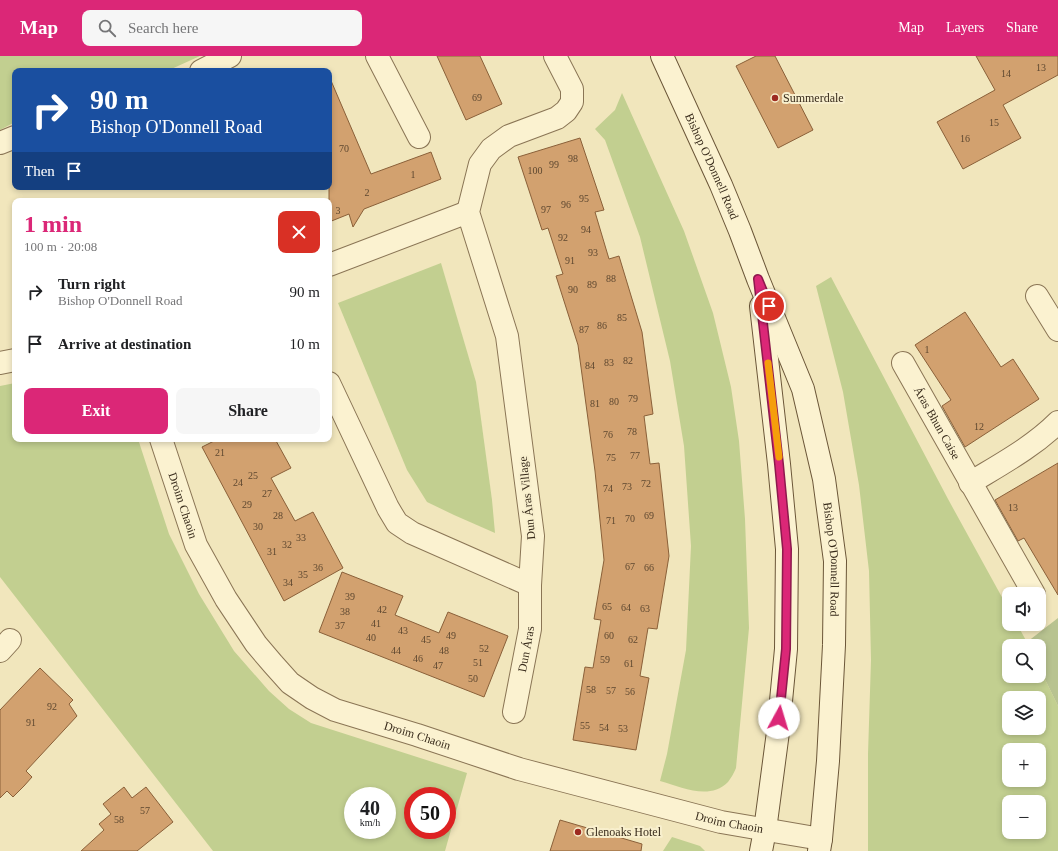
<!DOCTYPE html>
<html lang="en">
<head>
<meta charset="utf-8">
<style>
	:root { --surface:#fff; --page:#f6f6f6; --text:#202124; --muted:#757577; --accent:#db2777 }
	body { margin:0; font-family:Georgia,serif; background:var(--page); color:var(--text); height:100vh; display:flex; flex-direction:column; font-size:15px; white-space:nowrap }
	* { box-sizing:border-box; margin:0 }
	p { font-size:13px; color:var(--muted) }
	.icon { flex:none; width:22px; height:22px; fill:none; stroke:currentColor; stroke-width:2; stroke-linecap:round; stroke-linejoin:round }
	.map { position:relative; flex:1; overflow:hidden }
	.sheet { position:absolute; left:12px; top:142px; width:320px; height:244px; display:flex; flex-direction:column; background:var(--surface); border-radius:8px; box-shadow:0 2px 6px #0003 }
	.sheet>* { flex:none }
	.banner { position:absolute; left:12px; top:12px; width:320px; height:122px; border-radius:8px; box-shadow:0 2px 6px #0003; background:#1a4fa0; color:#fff; overflow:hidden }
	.tools { position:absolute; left:1002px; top:531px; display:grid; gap:8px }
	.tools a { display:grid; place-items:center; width:44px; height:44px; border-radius:8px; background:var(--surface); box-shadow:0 2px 6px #0003; font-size:20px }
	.speed { position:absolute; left:344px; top:731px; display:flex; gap:8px; font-size:20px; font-weight:700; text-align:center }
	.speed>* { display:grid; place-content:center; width:52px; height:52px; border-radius:50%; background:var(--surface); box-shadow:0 2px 6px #0003; line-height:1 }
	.speed small { font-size:10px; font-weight:400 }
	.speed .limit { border:6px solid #d22; background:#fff; color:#111 }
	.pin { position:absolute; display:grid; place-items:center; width:34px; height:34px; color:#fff; margin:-17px; border:2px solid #fff; border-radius:50%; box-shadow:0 1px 4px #0007 }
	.me { position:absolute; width:44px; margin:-22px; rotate:6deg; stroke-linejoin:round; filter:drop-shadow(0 0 3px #0008) }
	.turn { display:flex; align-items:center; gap:14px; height:84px; padding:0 12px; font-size:18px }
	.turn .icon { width:52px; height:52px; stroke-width:2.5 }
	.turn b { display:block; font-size:28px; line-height:34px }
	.then { display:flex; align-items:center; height:38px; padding:0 12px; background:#0003; gap:8px; font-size:15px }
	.round { display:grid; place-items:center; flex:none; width:42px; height:42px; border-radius:8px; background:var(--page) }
	.headline { display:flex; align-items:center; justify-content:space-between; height:68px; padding:0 12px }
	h1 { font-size:24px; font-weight:800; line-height:30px; color:var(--accent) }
	.primary-button { display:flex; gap:8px; margin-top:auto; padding:8px 12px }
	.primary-button a { flex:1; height:46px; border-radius:8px; background:var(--accent); color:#fff; font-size:16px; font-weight:800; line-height:46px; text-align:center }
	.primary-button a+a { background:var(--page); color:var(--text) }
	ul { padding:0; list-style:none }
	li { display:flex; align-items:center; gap:12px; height:52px; padding:0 12px }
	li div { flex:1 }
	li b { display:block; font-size:15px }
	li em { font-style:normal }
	header { display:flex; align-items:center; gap:24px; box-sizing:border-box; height:56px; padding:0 20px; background:var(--accent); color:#fff }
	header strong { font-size:19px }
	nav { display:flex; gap:22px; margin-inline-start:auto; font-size:14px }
	.search { width:280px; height:36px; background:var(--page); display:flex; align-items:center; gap:10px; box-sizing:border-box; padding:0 14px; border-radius:8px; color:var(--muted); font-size:15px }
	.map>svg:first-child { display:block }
</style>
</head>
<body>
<header>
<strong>Map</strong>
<div class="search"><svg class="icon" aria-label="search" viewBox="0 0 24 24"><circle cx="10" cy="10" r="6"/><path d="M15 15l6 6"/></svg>Search here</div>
<nav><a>Map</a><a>Layers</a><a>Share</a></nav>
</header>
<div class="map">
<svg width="1058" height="795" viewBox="0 0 1058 795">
	<rect width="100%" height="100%" fill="#f1e6bc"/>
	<g fill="#c2cf90" fill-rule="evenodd">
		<polygon points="0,0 200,0 167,15 15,15 15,66 0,74"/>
		<path d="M622,37l62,138 29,82 18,74 8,54 6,78 4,109 -13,140c-2,5 -5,10 -8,14 -19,19 -46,5 -68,-1l7,-27 19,-104 5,-104 -7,-100 -14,-85 -30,-124 -35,-97 -10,-11 20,-19z"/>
		<polygon points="441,207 476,326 492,444 495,477 454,459 427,446 407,414 338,247"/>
		<path d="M831,221l117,222 61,111v14h8l12,22h-20v30h30v-9l19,39v145h-190v-97l3,-94 -2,-89 -10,-86 -16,-93 -27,-106zM1009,642h30v30h-30zM1009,694h30v30h-30zM1009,746h30v30h-30z"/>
		<path d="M15,327v56h123l31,95 30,60 35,57 35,40 20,18 22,14 156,50 -22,78h-232l-213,-274v-191zM353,740h34v34h-34zM413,740h34v34h-34z"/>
		<polygon points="672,781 700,790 705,795 663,795"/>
	</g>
	<polygon fill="#b8c390" points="1058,562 1058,650 1039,611 1039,590 1029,590 1027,586"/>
	<g fill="#d2a16f" stroke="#8a6039">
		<polygon points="437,0 480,0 502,48 466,64"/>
		<polygon points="756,0 775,0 813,74 778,92 736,10"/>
		<polygon points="976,0 1058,0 1058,19 1003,49 1021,82 963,113 937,66 995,34"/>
		<polygon points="329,20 371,118 431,96 441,123 364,153 353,171 349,158 329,166"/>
		<polygon points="580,82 604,154 595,156 609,203 619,200 642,276 653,358 644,360 650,408 659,407 669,500 657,573 648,572 640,620 649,622 636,694 573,684 585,611 593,612 601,564 594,563 604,504 595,415 578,289 556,220 563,218 548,172 542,174 518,101"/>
		<polygon points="965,256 1001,311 1013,303 1039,343 965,391 942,350 951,344 915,289"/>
		<polygon points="218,383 275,383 291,412 271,422 295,465 313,456 343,512 284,545 202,391"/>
		<polygon points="1058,407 1058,539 1024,482 1018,485 995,444"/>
		<polygon points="342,516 403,540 395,559 439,577 448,556 508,580 484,641 319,576"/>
		<polygon points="40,612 73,644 69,648 77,660 26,715 32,721 24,730 13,741 7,735 0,742 0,654"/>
		<polygon points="124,731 132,742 146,731 173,766 137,795 81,795 104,774 99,768 111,758 103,748"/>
		<polygon points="560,764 642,788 641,795 550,795"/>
	</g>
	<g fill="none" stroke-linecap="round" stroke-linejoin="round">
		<defs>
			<g id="minor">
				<polyline points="377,0 419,81"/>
				<polyline points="201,15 230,0"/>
				<polyline points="0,87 15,81"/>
				<polyline points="329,209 468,156"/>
				<polyline points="1037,240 1058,274"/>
				<polyline points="0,307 15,304"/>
				<path id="s1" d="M903,307l131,231"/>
				<polyline points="329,327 388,452 397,467 412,477 530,529"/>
				<path id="s2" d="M161,383l35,106 30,54 30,45 17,20 17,19 22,15 23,12 82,25 102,34 202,53 100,17"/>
				<path d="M970,427c31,-19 63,-36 88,-61"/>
				<polyline points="0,595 10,584"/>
				<path id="s3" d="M514,656l16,-83v-44l3,-49 -26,-200 -39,-124 12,-48 11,-15 18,-13 48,-18 9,-7 6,-9v-13l-17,-33"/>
			</g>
			<g id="secondary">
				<path id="s4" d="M662,0l59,129 19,46 18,48 45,110 21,90 11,82 -1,84 -6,116 -7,78 -2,12"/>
				<polyline points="761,795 765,774 778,676 786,593 787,493 779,408 761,250"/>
			</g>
		</defs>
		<use href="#minor" stroke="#8a7555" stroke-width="24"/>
		<use href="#secondary" stroke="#6b5638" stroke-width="24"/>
		<use href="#minor" stroke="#fbf2d0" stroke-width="22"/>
		<use href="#secondary" stroke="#fbf2d0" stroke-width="22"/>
	</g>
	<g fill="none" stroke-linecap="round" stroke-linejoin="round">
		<defs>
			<polyline id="route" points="769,250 758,223 779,408 787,493 786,593 779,662"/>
		</defs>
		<use href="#route" stroke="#8e194d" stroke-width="10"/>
		<use href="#route" stroke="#db2777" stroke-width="7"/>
		<polyline stroke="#f59e0b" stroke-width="7" points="768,307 779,401"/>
	</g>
	<g fill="#9d2a20" stroke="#f8efcd" stroke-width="1.5">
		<circle cx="775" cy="42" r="4"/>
		<circle cx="578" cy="776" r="4"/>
	</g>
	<g text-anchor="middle" stroke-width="4" stroke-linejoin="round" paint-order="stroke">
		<g font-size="10" fill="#5e4830">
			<text x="1041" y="15">13</text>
			<text x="1006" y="21">14</text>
			<text x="477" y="45">69</text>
			<text x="994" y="70">15</text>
			<text x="965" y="86">16</text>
			<text x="344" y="96">70</text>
			<text x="573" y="106">98</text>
			<text x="554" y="112">99</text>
			<text x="535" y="118">100</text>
			<text x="413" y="122">1</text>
			<text x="367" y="140">2</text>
			<text x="584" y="146">95</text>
			<text x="566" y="152">96</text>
			<text x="546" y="157">97</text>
			<text x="338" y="158">3</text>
			<text x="586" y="177">94</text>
			<text x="563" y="185">92</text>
			<text x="593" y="200">93</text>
			<text x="570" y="208">91</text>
			<text x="611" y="226">88</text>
			<text x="592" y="232">89</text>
			<text x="573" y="237">90</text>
			<text x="622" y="265">85</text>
			<text x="602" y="273">86</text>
			<text x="584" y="277">87</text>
			<text x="927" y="297">1</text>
			<text x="628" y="308">82</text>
			<text x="609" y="310">83</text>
			<text x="590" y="313">84</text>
			<text x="633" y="346">79</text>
			<text x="614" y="349">80</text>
			<text x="595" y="351">81</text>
			<text x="979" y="374">12</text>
			<text x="632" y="379">78</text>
			<text x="608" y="382">76</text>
			<text x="220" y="400">21</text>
			<text x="635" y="403">77</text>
			<text x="611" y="405">75</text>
			<text x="253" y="423">25</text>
			<text x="238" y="430">24</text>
			<text x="646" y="431">72</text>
			<text x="627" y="434">73</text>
			<text x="608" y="436">74</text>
			<text x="267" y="441">27</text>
			<text x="247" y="452">29</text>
			<text x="1013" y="455">13</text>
			<text x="278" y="463">28</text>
			<text x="649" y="463">69</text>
			<text x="630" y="466">70</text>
			<text x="611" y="468">71</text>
			<text x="258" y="474">30</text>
			<text x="301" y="485">33</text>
			<text x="287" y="492">32</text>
			<text x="272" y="499">31</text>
			<text x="630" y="514">67</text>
			<text x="318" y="515">36</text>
			<text x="649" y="515">66</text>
			<text x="303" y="522">35</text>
			<text x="288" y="530">34</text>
			<text x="350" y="544">39</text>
			<text x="607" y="554">65</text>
			<text x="626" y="555">64</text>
			<text x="645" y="556">63</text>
			<text x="382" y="557">42</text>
			<text x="345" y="559">38</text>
			<text x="376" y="571">41</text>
			<text x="340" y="573">37</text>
			<text x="403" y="578">43</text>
			<text x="451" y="583">49</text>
			<text x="609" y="583">60</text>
			<text x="371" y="585">40</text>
			<text x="426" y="587">45</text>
			<text x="633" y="587">62</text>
			<text x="484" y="596">52</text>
			<text x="396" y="598">44</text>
			<text x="444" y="598">48</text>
			<text x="418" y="606">46</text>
			<text x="605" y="607">59</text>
			<text x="478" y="610">51</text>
			<text x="629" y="611">61</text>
			<text x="438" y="613">47</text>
			<text x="473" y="626">50</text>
			<text x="591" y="637">58</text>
			<text x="611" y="638">57</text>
			<text x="630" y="639">56</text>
			<text x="52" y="654">92</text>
			<text x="31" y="670">91</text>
			<text x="585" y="673">55</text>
			<text x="604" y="675">54</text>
			<text x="623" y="676">53</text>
			<text x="145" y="758">57</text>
			<text x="119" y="767">58</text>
		</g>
		<g font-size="12" fill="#382b1b" stroke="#f8efcd" text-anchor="start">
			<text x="783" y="46">Summerdale</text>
			<text x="586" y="780">Glenoaks Hotel</text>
		</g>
		<g font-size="12" fill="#382b1b" stroke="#f8efcd">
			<text dy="4" stroke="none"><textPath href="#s4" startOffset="121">Bishop O'Donnell Road</textPath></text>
			<text dy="4" stroke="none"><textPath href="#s1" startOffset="69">Áras Bhun Caise</textPath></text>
			<text transform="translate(527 442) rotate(-96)" y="4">Dun Áras Village</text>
			<text dy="4" stroke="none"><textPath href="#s2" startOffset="70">Droim Chaoin</textPath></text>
			<text dy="4" stroke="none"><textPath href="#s4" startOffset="535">Bishop O'Donnell Road</textPath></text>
			<text dy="4" stroke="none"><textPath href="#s3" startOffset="64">Dun Áras</textPath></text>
			<text dy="4" stroke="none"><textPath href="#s2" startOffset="418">Droim Chaoin</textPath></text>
			<text dy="4" stroke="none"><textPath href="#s2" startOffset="742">Droim Chaoin</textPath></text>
		</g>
	</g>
</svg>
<div class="tools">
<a><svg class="icon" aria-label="sound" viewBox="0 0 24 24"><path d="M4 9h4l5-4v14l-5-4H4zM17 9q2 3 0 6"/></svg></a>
<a><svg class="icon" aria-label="search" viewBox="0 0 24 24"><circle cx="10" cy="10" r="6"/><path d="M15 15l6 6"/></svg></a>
<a><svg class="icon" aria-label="layers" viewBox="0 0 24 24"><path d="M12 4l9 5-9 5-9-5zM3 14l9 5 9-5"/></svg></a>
<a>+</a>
<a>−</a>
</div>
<div class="speed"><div>40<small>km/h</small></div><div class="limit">50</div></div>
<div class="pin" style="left:769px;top:250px;background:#d93025"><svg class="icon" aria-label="arrive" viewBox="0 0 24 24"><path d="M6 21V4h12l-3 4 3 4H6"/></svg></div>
<svg class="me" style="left:779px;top:662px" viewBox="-20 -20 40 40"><circle r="19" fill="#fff"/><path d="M0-13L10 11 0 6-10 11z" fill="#db2777"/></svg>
<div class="banner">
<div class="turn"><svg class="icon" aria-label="right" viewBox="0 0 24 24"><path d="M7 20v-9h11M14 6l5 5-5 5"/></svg><div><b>90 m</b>Bishop O'Donnell Road</div></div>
<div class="then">Then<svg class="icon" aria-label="arrive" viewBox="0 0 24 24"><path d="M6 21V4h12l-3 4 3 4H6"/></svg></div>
</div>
<section class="sheet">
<div class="headline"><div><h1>1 min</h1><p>100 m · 20:08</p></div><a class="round" style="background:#d93025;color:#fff"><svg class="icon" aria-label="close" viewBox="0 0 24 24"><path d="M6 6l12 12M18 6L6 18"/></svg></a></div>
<ul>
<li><svg class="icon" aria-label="right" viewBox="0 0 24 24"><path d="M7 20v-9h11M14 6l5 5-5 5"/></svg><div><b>Turn right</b><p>Bishop O'Donnell Road</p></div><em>90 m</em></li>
<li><svg class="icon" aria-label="arrive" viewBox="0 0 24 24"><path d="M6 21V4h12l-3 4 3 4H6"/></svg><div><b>Arrive at destination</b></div><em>10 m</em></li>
</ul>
<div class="primary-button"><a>Exit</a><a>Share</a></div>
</section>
</div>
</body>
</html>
